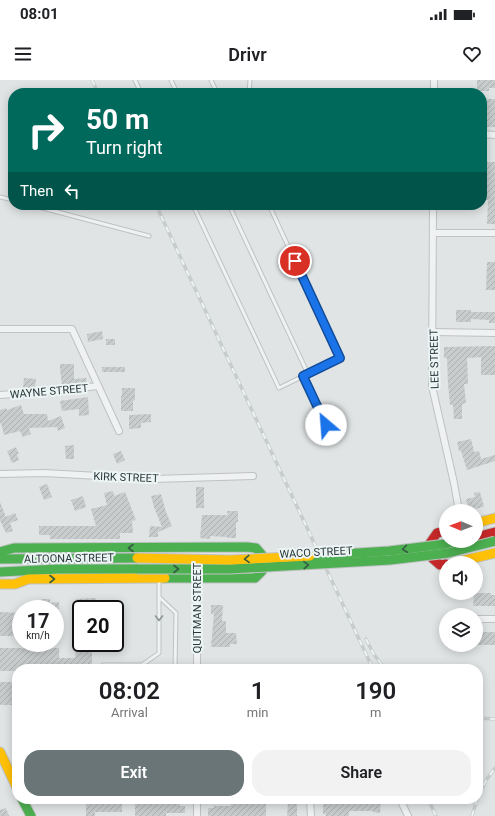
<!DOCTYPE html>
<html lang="en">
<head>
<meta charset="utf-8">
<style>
	:root { --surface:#fff; --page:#f2f2f2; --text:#202124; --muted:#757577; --accent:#697576 }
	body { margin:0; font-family:Roboto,sans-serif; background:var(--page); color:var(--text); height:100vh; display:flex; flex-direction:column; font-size:15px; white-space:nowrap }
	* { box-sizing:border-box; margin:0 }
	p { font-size:13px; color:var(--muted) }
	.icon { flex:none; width:22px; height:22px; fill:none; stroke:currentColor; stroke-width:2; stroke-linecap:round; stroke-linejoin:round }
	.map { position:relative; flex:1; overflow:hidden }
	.panel { position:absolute; left:12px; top:584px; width:471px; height:140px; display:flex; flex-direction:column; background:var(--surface); border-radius:16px; box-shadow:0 2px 10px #0003 }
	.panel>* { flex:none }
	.hud { position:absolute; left:8px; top:8px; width:479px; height:122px; border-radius:16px; box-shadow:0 2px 10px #0003; background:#00695c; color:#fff; overflow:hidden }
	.needle { width:26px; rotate:271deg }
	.tools { position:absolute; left:439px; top:424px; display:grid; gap:8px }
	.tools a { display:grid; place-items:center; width:44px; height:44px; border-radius:50%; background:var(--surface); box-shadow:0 2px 10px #0003; font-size:20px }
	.speed { position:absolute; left:12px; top:520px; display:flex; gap:8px; font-size:20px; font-weight:700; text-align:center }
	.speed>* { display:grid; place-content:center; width:52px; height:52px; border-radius:50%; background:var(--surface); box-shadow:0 2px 10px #0003; line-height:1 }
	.speed small { font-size:10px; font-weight:400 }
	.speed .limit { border:2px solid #111; border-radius:6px; background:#fff; color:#111 }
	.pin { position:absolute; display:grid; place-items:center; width:34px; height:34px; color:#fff; margin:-17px; border:2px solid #fff; border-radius:50%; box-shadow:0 1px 4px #0007 }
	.me { position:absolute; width:44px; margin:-22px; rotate:333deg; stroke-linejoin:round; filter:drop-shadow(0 0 3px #0008) }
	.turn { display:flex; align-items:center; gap:14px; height:84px; padding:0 12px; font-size:18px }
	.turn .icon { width:52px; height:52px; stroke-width:2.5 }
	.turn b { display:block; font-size:28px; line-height:34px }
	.then { display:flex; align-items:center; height:38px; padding:0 12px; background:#0003; gap:8px; font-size:15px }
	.eta { display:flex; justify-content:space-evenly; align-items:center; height:68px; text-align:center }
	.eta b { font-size:24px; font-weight:600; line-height:28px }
	.primary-button { display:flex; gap:8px; margin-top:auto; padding:8px 12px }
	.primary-button a { flex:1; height:46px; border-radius:16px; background:var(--accent); color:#fff; font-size:16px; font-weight:600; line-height:46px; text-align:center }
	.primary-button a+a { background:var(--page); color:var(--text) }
	.status { display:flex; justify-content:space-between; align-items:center; height:28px; padding:0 20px; background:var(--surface); direction:ltr }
	.status svg { height:11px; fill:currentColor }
	header { display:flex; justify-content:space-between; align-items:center; height:52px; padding:0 12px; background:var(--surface); font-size:18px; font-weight:600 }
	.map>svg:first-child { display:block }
</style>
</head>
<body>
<div class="status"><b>08:01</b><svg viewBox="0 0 49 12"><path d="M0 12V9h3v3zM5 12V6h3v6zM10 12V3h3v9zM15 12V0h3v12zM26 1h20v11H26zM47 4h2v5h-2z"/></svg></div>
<header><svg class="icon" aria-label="menu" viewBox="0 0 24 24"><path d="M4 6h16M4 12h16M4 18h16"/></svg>Drivr<svg class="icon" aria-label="heart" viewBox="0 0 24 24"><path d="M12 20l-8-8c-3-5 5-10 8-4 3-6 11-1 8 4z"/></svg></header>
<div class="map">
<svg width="495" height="736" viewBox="0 0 495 736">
	<defs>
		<pattern id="building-hatch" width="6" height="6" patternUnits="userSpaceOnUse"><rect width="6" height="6" fill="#c8cccc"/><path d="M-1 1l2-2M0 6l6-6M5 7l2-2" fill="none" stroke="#acb0b0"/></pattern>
	</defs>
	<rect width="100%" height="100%" fill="#e0e4e4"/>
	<g fill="url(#building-hatch)">
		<polygon points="477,0 495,0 495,8 489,8 489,11 477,11"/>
		<polygon points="487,19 495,19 495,47 482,47 482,40 485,40 485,31 487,31"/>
		<polygon points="482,82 495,82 495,144 487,144 488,120 484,120 484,108 482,108"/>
		<polygon points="487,182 495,182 495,210 486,210"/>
		<polygon points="456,230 471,230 471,232 495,232 495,243 489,243 489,240 471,239 471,242 456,242"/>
		<polygon points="102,251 103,259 88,262 87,254"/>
		<rect x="106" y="259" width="9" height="6"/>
		<polygon points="495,266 495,295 481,295 481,277 467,278 468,304 464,304 466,323 462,324 462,339 454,339 453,325 450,325 448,304 447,278 444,278 444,267"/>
		<polygon points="60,284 74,284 74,299 86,298 87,303 62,306 60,288"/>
		<rect x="102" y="287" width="23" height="5"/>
		<polygon points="24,298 36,299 35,308 23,309"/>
		<polygon points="122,308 135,308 135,320 133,321 133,331 121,331 121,316 122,316"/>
		<polygon points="88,317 89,335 79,336 79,329 62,331 60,321"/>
		<polygon points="21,325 24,334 47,334 48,341 61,336 65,348 58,351 57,347 29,348 31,354 23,357 20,351 4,355 1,343 0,344 0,330 6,328 7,330"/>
		<polygon points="151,334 151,342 141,343 141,348 129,349 129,335"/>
		<polygon points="471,359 474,372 479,371 481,379 495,375 495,381 467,390 461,371 459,371 457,362"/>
		<polygon points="74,365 74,379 66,379 65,366"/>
		<polygon points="16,367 19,374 17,374 19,380 12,383 7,371"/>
		<polygon points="121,371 125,380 117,384 113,374"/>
		<polygon points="47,404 52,417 44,420 39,407"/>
		<rect x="196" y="407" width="8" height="21"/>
		<polygon points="113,411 114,416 125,412 136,440 132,441 133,453 120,453 120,459 50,459 50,455 39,455 39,446 96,446 91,429 107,425 104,413"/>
		<polygon points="480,412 484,427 469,430 466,419 475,417 474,413"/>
		<polygon points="161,414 166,432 172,446 158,452 158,457 149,457 150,446 162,447 154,427 151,416"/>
		<polygon points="83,416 86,427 75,431 71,420"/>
		<polygon points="0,422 6,437 15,433 18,440 10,443 13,451 6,453 0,440"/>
		<polygon points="227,431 238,431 238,442 236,442 236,458 227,458 227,457 210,456 210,459 200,458 202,435 228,435"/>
		<polygon points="474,513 491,513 491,515 495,515 495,526 473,526"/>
		<polygon points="96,518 96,529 76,529 76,519"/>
		<polygon points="41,519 50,519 50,523 59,522 59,529 41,529"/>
		<polygon points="211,525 223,525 222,541 226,541 226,553 236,553 237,564 230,564 230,567 211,567 214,534 211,534"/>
		<polygon points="0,532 21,533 21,556 0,556"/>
		<rect x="476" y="552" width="19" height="13"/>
		<polygon points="41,563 53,563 53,568 59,568 59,578 75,578 76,568 92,568 92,589 17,589 17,591 0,591 0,568 41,568"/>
		<rect x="0" y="602" width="17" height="23"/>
		<polygon points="86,719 95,720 95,722 122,722 122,732 95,732 95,736 86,736"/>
		<polygon points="135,719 180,719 180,726 185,726 185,733 166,733 166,736 135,736"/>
		<polygon points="239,719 266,719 266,736 208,736 208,728 214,728 214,726 231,726 231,723 239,723"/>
		<polygon points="324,719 381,720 380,733 373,732 373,731 349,731 349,736 326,736 326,734 323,734 323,725 324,725"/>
		<polygon points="288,723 297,723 297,736 287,736"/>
		<polygon points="6,728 9,736 0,736 0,730"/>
	</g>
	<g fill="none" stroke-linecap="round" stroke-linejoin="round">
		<defs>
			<g id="lane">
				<polyline points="135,0 141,13"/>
				<polyline points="171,0 177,13"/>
				<polyline points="211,0 217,13"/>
				<polyline points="249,13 250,0"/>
				<polyline points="0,117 13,120"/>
				<polyline points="31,125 149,156"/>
				<polyline points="193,125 279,308 340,278 269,125"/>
				<polyline points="229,125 308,294"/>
				<polyline points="303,296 324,343 328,346 340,347"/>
				<polyline points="159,517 176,533 175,589"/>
				<polyline points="103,589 103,585 142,585 159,573 159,501"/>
			</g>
			<g id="street">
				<polyline points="434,13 434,0"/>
				<polyline points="482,54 495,55"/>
				<polyline points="433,125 432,306 454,403 459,431"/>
				<polyline points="433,153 495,153"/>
				<polyline points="0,249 72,249 119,351"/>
				<polyline points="433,252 495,253"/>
				<polyline points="0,315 65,310 98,306"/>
				<polyline points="0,394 44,393 154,399 253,396"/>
				<polyline points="476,539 495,539"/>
				<polyline points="197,589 197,495"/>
				<polyline points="310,719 311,736"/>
				<polyline points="400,719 408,736"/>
				<polyline points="197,736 197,719"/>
			</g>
			<g id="fast">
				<polyline points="0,472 14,468 247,467 256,468 262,475 262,491 255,498 165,498"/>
				<polyline points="0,479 137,478"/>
				<polyline points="0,492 58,489 137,489"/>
				<polyline points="22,719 31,736"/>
			</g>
			<g id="slow">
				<polyline points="476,443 495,438"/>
				<polyline points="453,483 495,473"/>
				<polyline points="0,504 15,504 28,499 165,498"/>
				<polyline points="0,672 17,708"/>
			</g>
			<g id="jam">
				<polyline points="446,451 437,453 430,463 432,478 440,485 446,484"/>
				<polyline points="476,457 495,452"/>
			</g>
		</defs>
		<use href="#lane" stroke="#bec2c2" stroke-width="5"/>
		<use href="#street" stroke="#bec2c2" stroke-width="8"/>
		<use href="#fast" stroke="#bec2c2" stroke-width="11"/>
		<use href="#slow" stroke="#bec2c2" stroke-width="11"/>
		<use href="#jam" stroke="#bec2c2" stroke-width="11"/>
		<use href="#lane" stroke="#eff1f2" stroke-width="3"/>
		<use href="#street" stroke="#eff1f2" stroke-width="6"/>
		<use href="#fast" stroke="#4caf50" stroke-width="9"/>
		<use href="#slow" stroke="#ffc107" stroke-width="9"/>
		<use href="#jam" stroke="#c62828" stroke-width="9"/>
		<defs>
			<g id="rail">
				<polyline points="92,0 98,13"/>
				<polyline points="156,125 373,589"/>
				<polyline points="366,559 373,573 385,589"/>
				<polyline points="478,638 495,639"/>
				<polyline points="478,716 487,699 495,688"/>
				<polyline points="428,719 436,736"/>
				<polyline points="472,736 477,719"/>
			</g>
		</defs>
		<use href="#rail" stroke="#c9cccc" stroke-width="3.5"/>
		<use href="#rail" stroke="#edf4f4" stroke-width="2" stroke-dasharray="6" stroke-linecap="butt"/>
		<defs>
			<g id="fast-bridge">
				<polyline points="310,476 389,471 446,464 457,461"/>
				<polyline points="137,489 230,489 390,480 448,473 495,461"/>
			</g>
			<polyline id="slow-bridge" points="137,478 230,480 310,476"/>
		</defs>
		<use href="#fast-bridge" stroke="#bec2c2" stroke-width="11" stroke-linecap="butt"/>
		<use href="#slow-bridge" stroke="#bec2c2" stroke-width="11" stroke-linecap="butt"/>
		<use href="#fast-bridge" stroke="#4caf50" stroke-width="9"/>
		<use href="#slow-bridge" stroke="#ffc107" stroke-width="9"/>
	</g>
	<defs><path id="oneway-chevron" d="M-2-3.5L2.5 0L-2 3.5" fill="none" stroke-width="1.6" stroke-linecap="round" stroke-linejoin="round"/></defs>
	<g stroke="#345c41">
		<use href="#oneway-chevron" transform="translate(131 468) rotate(180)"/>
		<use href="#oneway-chevron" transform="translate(405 469) rotate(173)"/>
		<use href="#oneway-chevron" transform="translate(247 479) rotate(177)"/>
		<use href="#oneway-chevron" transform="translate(306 485) rotate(-3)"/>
		<use href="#oneway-chevron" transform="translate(176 489)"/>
		<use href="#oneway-chevron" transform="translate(52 499)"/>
	</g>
	<use stroke="#8c9596" href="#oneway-chevron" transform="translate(159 538) rotate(90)"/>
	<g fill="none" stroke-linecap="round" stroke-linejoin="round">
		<defs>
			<polyline id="route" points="295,181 340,278 303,296 326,345"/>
		</defs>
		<use href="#route" stroke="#114b97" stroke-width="10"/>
		<use href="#route" stroke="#1a73e8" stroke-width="7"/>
	</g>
	<g text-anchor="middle" stroke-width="4" stroke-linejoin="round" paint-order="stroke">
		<g font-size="11" fill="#29393b" stroke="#edf4f4">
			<text transform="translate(434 279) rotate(-91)" y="4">LEE STREET</text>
			<text transform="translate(49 311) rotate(-5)" y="4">WAYNE STREET</text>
			<text transform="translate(126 397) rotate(2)" y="4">KIRK STREET</text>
			<text transform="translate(316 472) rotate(-3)" y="4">WACO STREET</text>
			<text transform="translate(69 478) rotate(-1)" y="4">ALTOONA STREET</text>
			<text transform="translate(197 528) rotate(-90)" y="4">QUITMAN STREET</text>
		</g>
	</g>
</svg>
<div class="tools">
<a><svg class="needle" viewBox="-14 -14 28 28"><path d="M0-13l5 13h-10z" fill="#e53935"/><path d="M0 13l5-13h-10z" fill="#757577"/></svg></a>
<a><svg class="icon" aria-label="sound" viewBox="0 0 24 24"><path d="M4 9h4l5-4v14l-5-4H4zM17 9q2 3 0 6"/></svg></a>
<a><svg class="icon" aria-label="layers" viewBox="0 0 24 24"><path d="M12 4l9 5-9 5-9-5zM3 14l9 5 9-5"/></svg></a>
</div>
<div class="speed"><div>17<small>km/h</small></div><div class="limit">20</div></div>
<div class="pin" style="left:295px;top:181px;background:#d93025"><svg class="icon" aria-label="arrive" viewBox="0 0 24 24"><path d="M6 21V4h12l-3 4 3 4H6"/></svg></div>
<svg class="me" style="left:326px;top:345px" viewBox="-20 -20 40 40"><circle r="19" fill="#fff"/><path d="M0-13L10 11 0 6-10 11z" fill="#1a73e8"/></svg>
<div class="hud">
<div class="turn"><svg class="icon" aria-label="right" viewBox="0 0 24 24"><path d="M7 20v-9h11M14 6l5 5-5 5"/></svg><div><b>50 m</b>Turn right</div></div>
<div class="then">Then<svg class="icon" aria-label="left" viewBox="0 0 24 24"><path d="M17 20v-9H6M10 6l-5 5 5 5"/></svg></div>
</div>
<section class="panel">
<div class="eta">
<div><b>08:02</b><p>Arrival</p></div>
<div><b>1</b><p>min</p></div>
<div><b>190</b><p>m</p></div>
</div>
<div class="primary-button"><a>Exit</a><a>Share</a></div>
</section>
</div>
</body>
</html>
